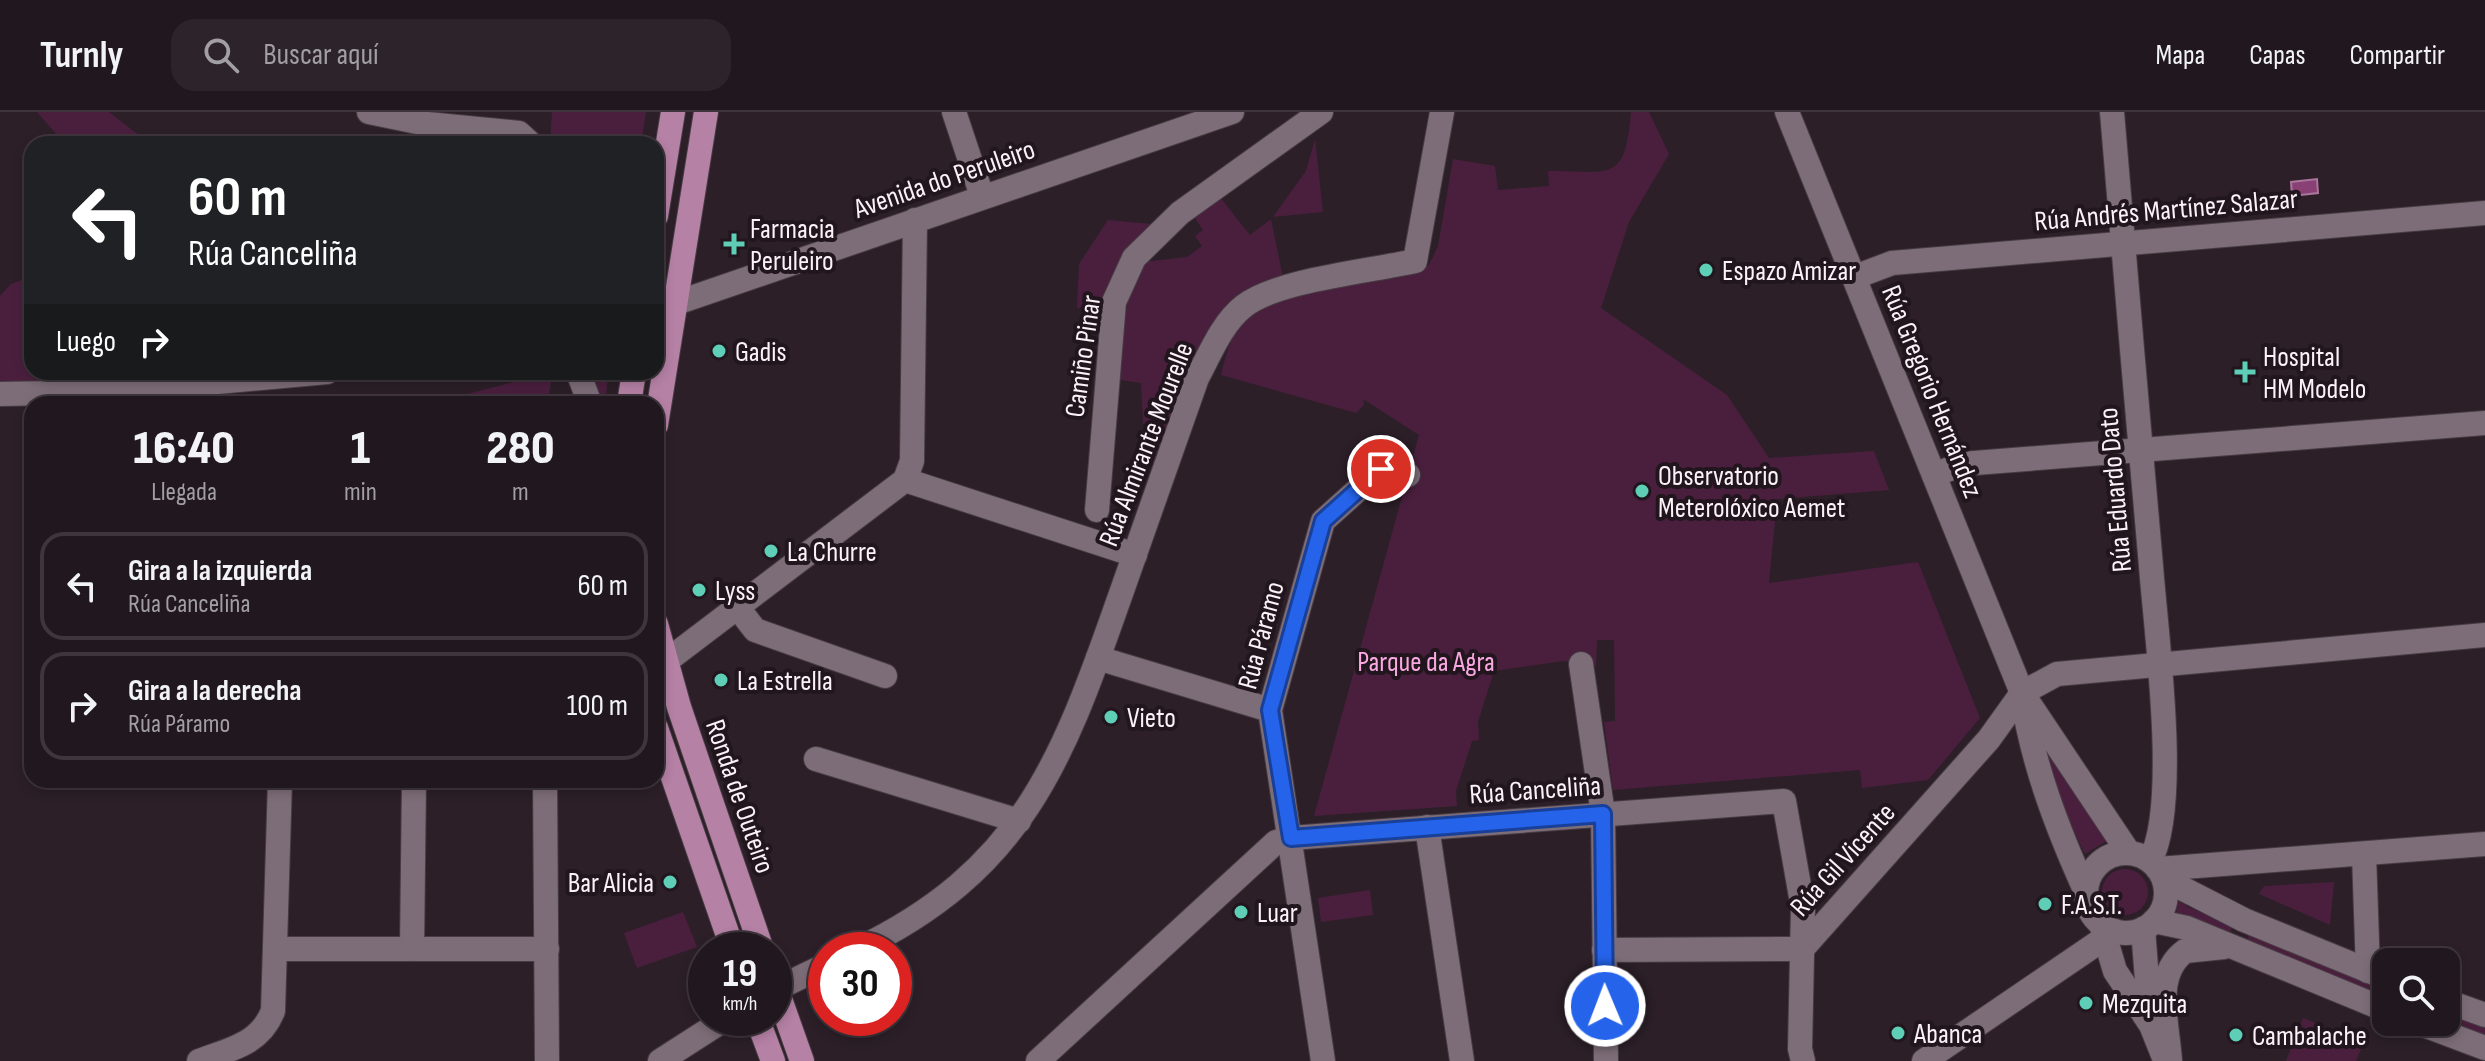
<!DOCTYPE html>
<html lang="es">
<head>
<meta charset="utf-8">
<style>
	:root { --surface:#21171e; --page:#2d242b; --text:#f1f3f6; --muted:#a29fa4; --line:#3e363c }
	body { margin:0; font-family:"Sofia Sans Condensed",sans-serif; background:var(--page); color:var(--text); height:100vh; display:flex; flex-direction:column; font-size:30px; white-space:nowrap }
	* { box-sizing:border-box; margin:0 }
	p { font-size:26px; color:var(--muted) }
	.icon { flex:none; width:44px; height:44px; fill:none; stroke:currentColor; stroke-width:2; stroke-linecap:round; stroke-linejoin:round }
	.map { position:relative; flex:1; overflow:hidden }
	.panel { position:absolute; left:24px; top:284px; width:640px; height:392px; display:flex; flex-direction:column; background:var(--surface); border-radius:24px; box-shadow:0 4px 12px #0003,0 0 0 2px var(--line) }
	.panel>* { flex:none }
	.banner { position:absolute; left:24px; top:24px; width:640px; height:244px; border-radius:24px; box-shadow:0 4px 12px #0003,0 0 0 2px var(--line); background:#202124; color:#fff; overflow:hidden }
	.tools { position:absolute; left:2372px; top:836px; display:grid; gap:16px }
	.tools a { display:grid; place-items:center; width:88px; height:88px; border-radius:16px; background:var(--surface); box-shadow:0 4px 12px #0003,0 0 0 2px var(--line); font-size:40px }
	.speed { position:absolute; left:688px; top:820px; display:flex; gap:16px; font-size:40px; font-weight:700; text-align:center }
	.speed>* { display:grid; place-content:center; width:104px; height:104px; border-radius:50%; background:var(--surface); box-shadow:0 4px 12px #0003,0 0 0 2px var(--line); line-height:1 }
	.speed small { font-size:20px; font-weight:400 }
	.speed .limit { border:12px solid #d22; background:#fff; color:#111 }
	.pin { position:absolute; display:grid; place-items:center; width:68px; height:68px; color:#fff; margin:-34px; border:4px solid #fff; border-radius:50%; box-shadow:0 2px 8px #0007 }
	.me { position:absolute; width:88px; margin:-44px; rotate:359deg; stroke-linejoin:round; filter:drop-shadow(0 0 6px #0008) }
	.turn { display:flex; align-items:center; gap:28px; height:168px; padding:0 32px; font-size:36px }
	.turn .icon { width:104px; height:104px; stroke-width:2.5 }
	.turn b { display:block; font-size:56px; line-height:68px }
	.then { display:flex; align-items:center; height:76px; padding:0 32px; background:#0003; gap:16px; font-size:30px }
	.eta { display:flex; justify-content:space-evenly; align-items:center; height:136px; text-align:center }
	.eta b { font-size:48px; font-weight:800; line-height:56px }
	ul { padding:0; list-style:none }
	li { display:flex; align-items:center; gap:24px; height:108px; margin:0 16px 12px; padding:0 16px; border:4px solid var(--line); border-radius:24px }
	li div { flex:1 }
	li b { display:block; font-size:30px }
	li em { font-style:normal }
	header { display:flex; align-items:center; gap:48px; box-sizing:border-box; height:112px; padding:0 40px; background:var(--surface); border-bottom:2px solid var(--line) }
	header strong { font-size:38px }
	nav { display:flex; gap:44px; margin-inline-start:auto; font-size:28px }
	.search { width:560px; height:72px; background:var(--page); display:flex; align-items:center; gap:20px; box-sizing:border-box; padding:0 28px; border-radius:24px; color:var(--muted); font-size:30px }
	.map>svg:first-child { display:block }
</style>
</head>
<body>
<header>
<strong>Turnly</strong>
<div class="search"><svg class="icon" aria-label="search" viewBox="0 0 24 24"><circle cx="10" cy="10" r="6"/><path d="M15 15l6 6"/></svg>Buscar aquí</div>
<nav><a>Mapa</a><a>Capas</a><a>Compartir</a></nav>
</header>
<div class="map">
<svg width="2485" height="949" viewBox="0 0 2485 949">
	<rect width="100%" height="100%" fill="#2c1f28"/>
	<g fill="#4a1f3e">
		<polygon points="37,0 109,0 136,21 173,32 65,32"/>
		<polygon points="552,0 646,0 641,32 550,32"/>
		<path d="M1631,0h18l20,42 -40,68 -28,86 126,87 42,63 105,-7 15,39 -112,9 -8,84 149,-21 62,156 -52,62 -66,8 -2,-18 -247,20 -9,-68 11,-1 -1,-81h-17l-1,26 -33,-5 -69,10 -16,51 1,18 -7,1 -16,50 1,15 -143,10 105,-381 -56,-36 1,6 -8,8 -135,-38c6,-23 10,-43 28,-62 19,-20 144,-35 180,-48l9,-19 15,-87 42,7 3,24 51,-4 -1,-15c63,0 77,13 83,-59z"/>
		<polygon points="1315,27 1323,100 1273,105 1306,59"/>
		<polygon points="1219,84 1250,123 1271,107 1283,166 1243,187 1158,352 1146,351 1144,333 1152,334 1154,314 1143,312 1141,271 1114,267 1130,178 1143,150 1187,145 1202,134 1195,124 1203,118 1193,103"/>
		<polygon points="1108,108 1151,112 1103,194 1077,196 1079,152"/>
		<polygon points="32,164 32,260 188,260 0,274 0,184 11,172"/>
		<polygon points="553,260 547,292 428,292"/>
		<polygon points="594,260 609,260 605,289 601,292 593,281"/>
		<polygon points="2033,616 2108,728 2085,742 2056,682"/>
		<circle cx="2125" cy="780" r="23"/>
		<polygon points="2334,770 2330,813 2259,782 2264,774"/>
		<polygon points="1370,778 1373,803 1321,810 1318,786"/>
		<polygon points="2179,788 2188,795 2233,814 2229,822 2176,801"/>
		<polygon points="683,800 697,835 637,856 624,821"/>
		<polygon points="2250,820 2386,877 2386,886 2247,828"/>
		<polygon points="2446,901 2485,915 2485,924 2446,910"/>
		<polygon points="2303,906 2364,930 2356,949 2286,949"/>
	</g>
	<polygon fill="#894175" stroke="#ab769c" stroke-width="2" points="2317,67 2318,81 2292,84 2291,70"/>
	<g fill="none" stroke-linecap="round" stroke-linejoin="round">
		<defs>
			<g id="minor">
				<polyline points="369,0 427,12 519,21 531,32"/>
				<polyline points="954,0 982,84"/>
				<polyline points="1787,0 2022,581 2129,741"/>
				<path d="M2112,0c12,151 26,303 39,454 5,68 29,239 -1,295"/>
				<polyline points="1855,165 1892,151 2485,101"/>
				<polyline points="656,198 1232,0"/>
				<polyline points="578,260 590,292"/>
				<polyline points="0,282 109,280 327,260"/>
				<polyline points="1934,363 1962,352 2485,311"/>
				<polyline points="905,368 912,349 915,108"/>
				<polyline points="1097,398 1114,190 1134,146 1180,101 1321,0"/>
				<polyline points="738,496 755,518 885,564"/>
				<polyline points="1098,546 1270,598"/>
				<polyline points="1581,552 1603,702 1606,949"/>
				<polyline points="656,557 905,368 1135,443"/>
				<path d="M2022,583c11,70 35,133 64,197"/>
				<polyline points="816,647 1019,709"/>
				<polyline points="545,668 547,949"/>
				<polyline points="1427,715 1462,949"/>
				<circle cx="2126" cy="781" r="40"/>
				<polyline points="2364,742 2368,859"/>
				<polyline points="2158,757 2485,732"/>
				<polyline points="2164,767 2244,808 2386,866"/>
				<polyline points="2154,809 2187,816 2386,898"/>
				<polyline points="2102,815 2115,859 2151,913 2163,943"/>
				<polyline points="2143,817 2150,906"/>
				<polyline points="277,837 547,837"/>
				<polyline points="412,837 414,668"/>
				<path d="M856,838c165,-79 205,-186 262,-348 27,-75 53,-150 79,-224 13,-24 25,-55 47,-72 33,-26 127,-35 171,-45l27,-149"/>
				<polyline points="1604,838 1802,837 1989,627 2022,581 2057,562 2485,523"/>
				<polyline points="774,878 826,853"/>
				<polyline points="2446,889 2485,903"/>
				<polyline points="2416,910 2485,936"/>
				<path d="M199,949c32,-12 61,-17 74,-50l7,-231"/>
				<polyline points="660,949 727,906"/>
				<polyline points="1038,949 1276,730 1291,726 1784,689 1803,796 1800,937 1803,949"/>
				<polyline points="1323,949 1270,598 1323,409 1381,357 1408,363"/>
				<polyline points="1924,949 2115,819"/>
				<path d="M2170,949c-2,-36 -18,-86 15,-110l39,-4"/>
			</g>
			<g id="major">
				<polyline points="656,104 673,0"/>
				<polyline points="629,292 634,260"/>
				<polyline points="656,313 706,0"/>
				<polyline points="656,512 679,595 762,838"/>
				<polyline points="656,616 733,838"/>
				<polyline points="774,870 802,949"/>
				<polyline points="757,906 773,949"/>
			</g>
		</defs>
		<use href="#minor" stroke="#473c43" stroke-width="26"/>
		<use href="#major" stroke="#473c43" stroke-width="26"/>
		<use href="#minor" stroke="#7d6d78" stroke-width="24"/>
		<use href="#major" stroke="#b581a5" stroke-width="24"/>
	</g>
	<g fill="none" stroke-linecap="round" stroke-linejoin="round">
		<defs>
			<polyline id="route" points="1381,357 1323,409 1270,598 1291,726 1603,702 1605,894"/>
		</defs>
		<use href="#route" stroke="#184099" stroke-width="20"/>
		<use href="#route" stroke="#2563eb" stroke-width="14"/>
	</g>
	<g fill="#5eceb7" stroke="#22161e" stroke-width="3">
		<path d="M730 120h8v8h8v8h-8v8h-8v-8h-8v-8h8z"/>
		<circle cx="1706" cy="158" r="8"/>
		<circle cx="719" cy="239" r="8"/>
		<path d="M2241 248h8v8h8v8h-8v8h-8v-8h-8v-8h8z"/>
		<circle cx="1642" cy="379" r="8"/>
		<circle cx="771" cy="439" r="8"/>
		<circle cx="699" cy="478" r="8"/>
		<circle cx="721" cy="568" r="8"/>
		<circle cx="1111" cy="605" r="8"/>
		<circle cx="670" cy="770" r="8"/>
		<circle cx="2045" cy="792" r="8"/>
		<circle cx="1241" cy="800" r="8"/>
		<circle cx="2086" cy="891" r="8"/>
		<circle cx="1898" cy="921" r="8"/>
		<circle cx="2236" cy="923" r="8"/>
	</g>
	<g text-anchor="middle" stroke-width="8" stroke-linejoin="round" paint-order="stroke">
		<g font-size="28" fill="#fbf1f7" stroke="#22161e">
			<text transform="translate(944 66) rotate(-19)" y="10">Avenida do Peruleiro</text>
			<text transform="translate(2166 97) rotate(-5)" y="10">Rúa Andrés Martínez Salazar</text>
			<text transform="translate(1082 244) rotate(-82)" y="10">Camiño Pinar</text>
			<text transform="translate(1933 279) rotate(68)" y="10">Rúa Gregorio Hernández</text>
			<text transform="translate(1145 332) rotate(-69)" y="10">Rúa Almirante Mourelle</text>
			<text transform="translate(2114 378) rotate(-95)" y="10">Rúa Eduardo Dato</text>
			<text transform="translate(1260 523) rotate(-75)" y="10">Rúa Páramo</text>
			<text transform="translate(1535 677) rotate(-4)" y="10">Rúa Canceliña</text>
			<text transform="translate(741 684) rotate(71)" y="10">Ronda de Outeiro</text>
			<text transform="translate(1842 747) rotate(-48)" y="10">Rúa Gil Vicente</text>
		</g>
		<g font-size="28" fill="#fbf1f7" stroke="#22161e" text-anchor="start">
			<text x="750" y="126">Farmacia<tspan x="750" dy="32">Peruleiro</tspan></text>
			<text x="1722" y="168">Espazo Amizar</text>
			<text x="735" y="249">Gadis</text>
			<text x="2263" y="254">Hospital<tspan x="2263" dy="32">HM Modelo</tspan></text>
			<text x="1658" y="373">Observatorio<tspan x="1658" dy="32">Meterolóxico Aemet</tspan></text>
			<text x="787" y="449">La Churre</text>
			<text x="715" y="488">Lyss</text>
			<text x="737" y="578">La Estrella</text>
			<text x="1127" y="615">Vieto</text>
			<text x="654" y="780" text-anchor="end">Bar Alicia</text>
			<text x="2061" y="802">F.A.S.T.</text>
			<text x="1257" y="810">Luar</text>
			<text x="2102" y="901">Mezquita</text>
			<text x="1914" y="931">Abanca</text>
			<text x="2252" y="933">Cambalache</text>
		</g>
		<g font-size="28" fill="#faa8e1" stroke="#22161e">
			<text x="1426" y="559">Parque da Agra</text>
		</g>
	</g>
</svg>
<div class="tools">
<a><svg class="icon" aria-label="search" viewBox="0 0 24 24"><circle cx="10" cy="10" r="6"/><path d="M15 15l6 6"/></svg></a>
</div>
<div class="speed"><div>19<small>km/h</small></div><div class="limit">30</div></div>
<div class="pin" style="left:1381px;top:357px;background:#d93025"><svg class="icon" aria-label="arrive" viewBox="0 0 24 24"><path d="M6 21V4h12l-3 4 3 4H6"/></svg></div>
<svg class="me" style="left:1605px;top:894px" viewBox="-20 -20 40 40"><circle r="17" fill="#2563eb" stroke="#fff" stroke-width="3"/><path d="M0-11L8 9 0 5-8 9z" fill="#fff"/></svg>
<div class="banner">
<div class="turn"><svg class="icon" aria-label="left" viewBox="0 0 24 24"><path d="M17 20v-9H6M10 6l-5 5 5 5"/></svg><div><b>60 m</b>Rúa Canceliña</div></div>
<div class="then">Luego<svg class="icon" aria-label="right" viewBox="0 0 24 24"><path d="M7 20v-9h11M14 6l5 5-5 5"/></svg></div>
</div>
<section class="panel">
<div class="eta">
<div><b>16:40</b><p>Llegada</p></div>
<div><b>1</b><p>min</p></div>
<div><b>280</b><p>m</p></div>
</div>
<ul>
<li><svg class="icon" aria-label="left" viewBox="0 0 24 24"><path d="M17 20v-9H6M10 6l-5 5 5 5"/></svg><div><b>Gira a la izquierda</b><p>Rúa Canceliña</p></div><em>60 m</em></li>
<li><svg class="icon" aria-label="right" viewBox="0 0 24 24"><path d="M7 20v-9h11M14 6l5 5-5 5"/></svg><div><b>Gira a la derecha</b><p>Rúa Páramo</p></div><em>100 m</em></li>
</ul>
</section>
</div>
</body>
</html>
